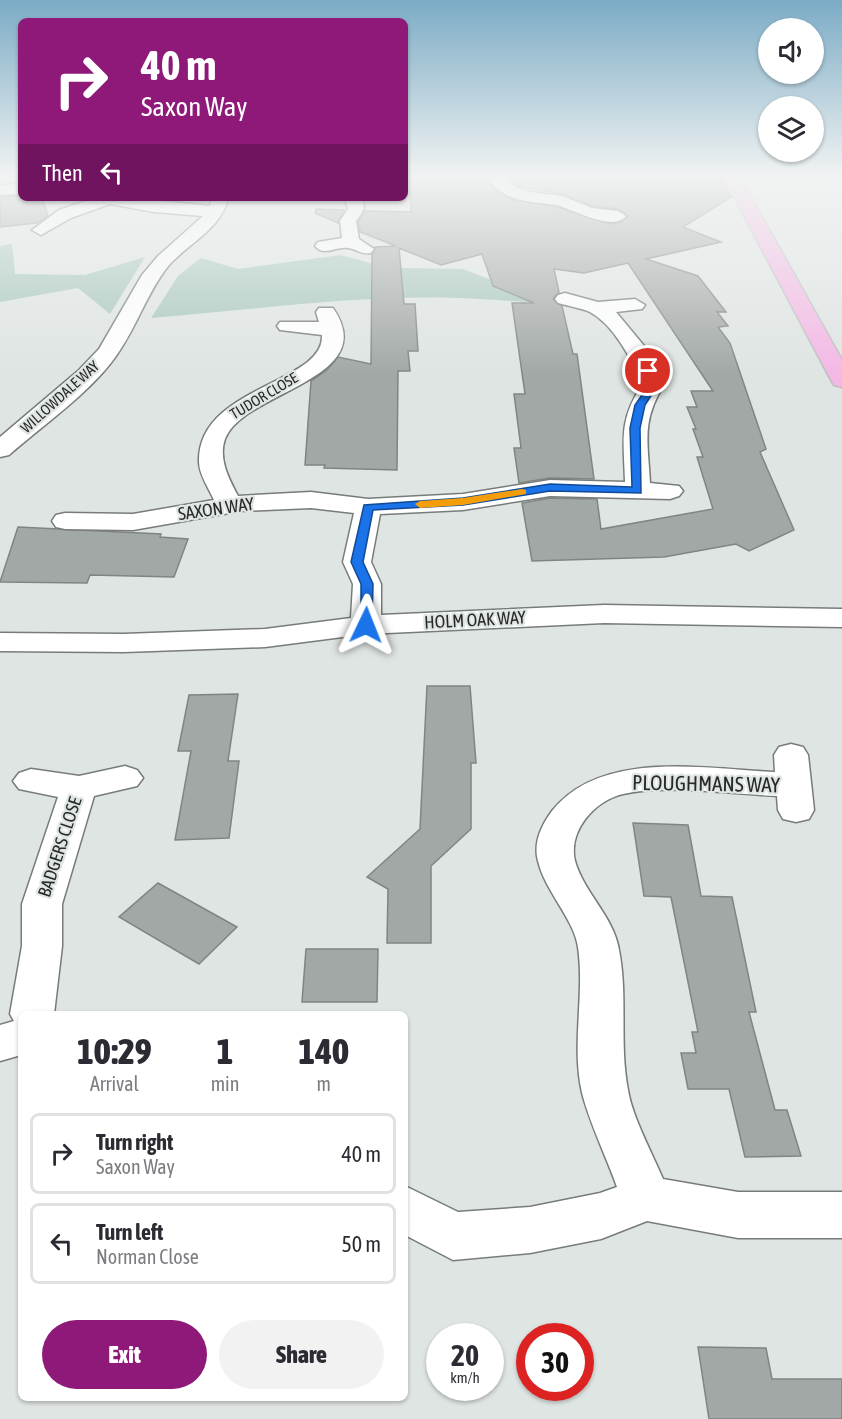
<!DOCTYPE html>
<html lang="en">
<head>
<meta charset="utf-8">
<style>
	:root { --surface:#fff; --page:#f2f2f3; --text:#2b2b33; --muted:#7c7c81; --line:#e1e1e2; --accent:#8e1979 }
	body { margin:0; font-family:"Asap Condensed",sans-serif; background:var(--page); color:var(--text); height:100vh; display:flex; flex-direction:column; font-size:22px; white-space:nowrap }
	* { box-sizing:border-box; margin:0 }
	p { font-size:20px; color:var(--muted) }
	.icon { flex:none; width:33px; height:33px; fill:none; stroke:currentColor; stroke-width:2; stroke-linecap:round; stroke-linejoin:round }
	.map { position:relative; flex:1; overflow:hidden }
	.side { position:absolute; left:18px; top:1011px; width:390px; height:390px; display:flex; flex-direction:column; background:var(--surface); border-radius:9px; box-shadow:0 2px 4px #0004 }
	.side>* { flex:none }
	.guide { position:absolute; left:18px; top:18px; width:390px; height:183px; border-radius:9px; box-shadow:0 2px 4px #0004; background:#8e1979; color:#fff; overflow:hidden }
	.fabs { position:absolute; left:758px; top:18px; display:grid; gap:12px }
	.fabs a { display:grid; place-items:center; width:66px; height:66px; border-radius:50%; background:var(--surface); box-shadow:0 2px 4px #0004; font-size:30px }
	.speed { position:absolute; left:426px; top:1323px; display:flex; gap:12px; font-size:30px; font-weight:700; text-align:center }
	.speed>* { display:grid; place-content:center; width:78px; height:78px; border-radius:50%; background:var(--surface); box-shadow:0 2px 4px #0004; line-height:1 }
	.speed small { font-size:15px; font-weight:400 }
	.speed .limit { border:9px solid #d22; background:#fff; color:#111 }
	.pin { position:absolute; display:grid; place-items:center; width:51px; height:51px; color:#fff; margin:-26px; border:3px solid #fff; border-radius:50%; box-shadow:0 2px 6px #0007 }
	.me { position:absolute; width:66px; margin:-33px; rotate:2deg; stroke-linejoin:round; filter:drop-shadow(0 0 4px #0008) }
	.turn { display:flex; align-items:center; gap:21px; height:126px; padding:0 24px; font-size:27px }
	.turn .icon { width:78px; height:78px; stroke-width:2.5 }
	.turn b { display:block; font-size:42px; line-height:51px }
	.then { display:flex; align-items:center; height:57px; padding:0 24px; background:#0003; gap:12px; font-size:22px }
	.eta { display:flex; justify-content:space-evenly; align-items:center; height:102px; text-align:center }
	.eta b { font-size:36px; font-weight:800; line-height:42px }
	.primary-button { display:flex; gap:12px; margin-top:auto; padding:12px 24px }
	.primary-button a { flex:1; height:69px; border-radius:36px; background:var(--accent); color:#fff; font-size:24px; font-weight:800; line-height:69px; text-align:center }
	.primary-button a+a { background:var(--page); color:var(--text) }
	ul { padding:0; list-style:none }
	li { display:flex; align-items:center; gap:18px; height:81px; margin:0 12px 9px; padding:0 12px; border:3px solid var(--line); border-radius:9px }
	li div { flex:1 }
	li b { display:block; font-size:22px }
	li em { font-style:normal }
	.map>svg:first-child { display:block }
</style>
</head>
<body>
<div class="map">
<svg width="842" height="1419" viewBox="0 0 842 1419">
	<rect width="100%" height="100%" fill="#dfe5e3"/>
	<g fill="#a7c7bb">
		<polygon points="12,244 15,274 85,275 145,257 110,314 78,288 0,302 0,246"/>
		<path d="M341,255l32,9 28,4 62,1 54,21 22,13c-27,-2 -55,-4 -82,-5 -102,-3 -205,12 -306,20l27,-42 23,-18 37,11z"/>
	</g>
	<g fill="#a2a8a5" stroke="#808583" stroke-width="1.5">
		<polygon points="418,176 482,176 495,190 510,199 556,207 611,224 621,222 628,216 618,209 593,206 563,194 518,186 506,176 721,176 731,197 683,227 721,242 646,259 698,276 726,312 717,312 728,326 718,327 730,343 766,449 760,452 794,530 749,551 736,544 664,557 532,561 522,503 550,498 597,499 601,529 713,509 697,457 703,457 693,429 696,429 687,407 697,407 691,391 713,391 628,263 584,273 554,269 559,292 553,299 562,306 573,354 577,354 594,479 550,478 519,483 514,448 521,448 514,394 525,394 512,303 534,303 493,286 482,254 441,265 399,248 404,304 415,304 418,351 408,351 410,371 398,371 397,470 324,468 325,465 305,465 311,381 327,370 338,357 371,364 372,255 375,247 396,246 360,232 358,222 365,211 411,212 410,178"/>
		<polygon points="21,196 42,198 48,216 37,223 0,227 0,197"/>
		<polygon points="316,209 344,210 338,223 315,213"/>
		<polygon points="18,527 161,534 160,537 188,539 174,577 90,575 87,583 0,582"/>
		<polygon points="427,686 470,686 476,763 471,763 471,829 431,866 431,943 387,943 388,889 367,877 420,829"/>
		<polygon points="238,694 228,761 239,761 229,838 175,840 191,751 178,751 189,695"/>
		<polygon points="633,823 688,825 701,896 732,897 756,1012 749,1012 775,1110 787,1110 801,1156 745,1157 729,1089 688,1089 681,1053 696,1053 692,1032 698,1032 671,897 644,896"/>
		<polygon points="158,883 237,927 199,964 119,917"/>
		<polygon points="306,949 378,949 377,1002 302,1002"/>
		<polygon points="698,1347 766,1348 772,1379 842,1379 842,1419 709,1419"/>
	</g>
	<g fill="none" stroke-linecap="round" stroke-linejoin="round">
		<defs>
			<g id="minor">
				<path d="M484,176h18l15,12 14,4 31,4 30,12 26,3 8,5c-13,17 -55,-8 -70,-11 -17,-3 -35,-2 -51,-11 -7,-4 -16,-12 -21,-18z"/>
				<polygon points="21,184 21,194 0,195 0,185"/>
				<path d="M95,198h36l79,8 2,-8h16c-6,30 -39,45 -59,67 -22,27 -32,62 -53,91 -26,37 -73,69 -107,99l-9,2v-20l78,-66 21,-22 43,-74 16,-19 45,-40 -49,-4 -44,-8 -39,14 -30,17 -9,-5 27,-20z"/>
				<path d="M345,198h16c6,9 1,15 -5,23l3,18 15,10 -3,4c-10,2 -14,-4 -23,-5 -12,-2 -24,9 -33,-2l3,-4 24,-4 -2,-17 8,-12z"/>
				<path d="M565,293l33,9 37,-3 10,6 -3,4 -26,3 38,46 10,27c-23,36 -16,57 -14,98l29,3 4,5 -4,5 -9,3 -120,-3 -87,14 -83,4 -9,48 10,22v31l223,-10 238,4v18l-238,-4 -238,11 -101,13 -141,5 -124,-1v-18l124,1 141,-5 86,-11 2,-34 -10,-22 11,-49 -43,-5 -70,3 -108,19 -68,-1 -9,-2 -4,-6 4,-6 9,-2 68,1 81,-14c-5,-11 -15,-26 -15,-38 -2,-76 126,-78 123,-127l-42,-5 -3,-4 3,-4h39l-3,-10 3,-4h14c50,72 -90,83 -108,131 -7,20 4,40 13,57l73,-4 57,7 95,-5 87,-14 75,2c-1,-41 -7,-61 17,-97 -9,-24 -28,-60 -52,-73 -9,-4 -22,-6 -32,-9l-3,-4 3,-4z"/>
				<path d="M791,744l12,3 5,8 6,55 -5,9 -13,3 -13,-3 -5,-9 -1,-14c-45,-2 -112,-12 -154,-2 -29,7 -55,37 -48,67 9,32 39,56 44,89 9,46 0,93 9,140 4,26 24,63 35,89l75,13h104v46h-104l-91,-17 -46,18 -71,14 -77,7 -48,-25v-49l53,26 72,-5 70,-14 17,-6c-11,-31 -27,-63 -35,-94 -11,-48 3,-98 -4,-146 -4,-28 -33,-56 -40,-86 -5,-18 3,-35 14,-50 49,-62 153,-42 223,-39l-1,-17 5,-8z"/>
				<polygon points="125,766 137,770 143,778 137,786 94,796 62,904 62,946 54,1014 21,1014 21,1055 0,1061 0,1025 14,1021 10,1014 22,946 22,904 58,797 19,789 13,781 19,773 31,769 79,776"/>
			</g>
			<polygon id="major" points="723,176 739,176 842,360 842,387 834,385 831,380"/>
		</defs>
		<use href="#minor" stroke="#777c7a" stroke-width="3"/>
		<use href="#major" stroke="#bebfbf" stroke-width="3"/>
		<use href="#minor" fill="#fff" fill-rule="evenodd"/>
		<use href="#major" fill="#f4b8e5" fill-rule="evenodd"/>
	</g>
	<linearGradient id="sky" x2="0" y2="1"><stop stop-color="#7babc5"/><stop offset="0.47" stop-color="#f1f3f2"/><stop offset="1" stop-color="#f1f3f2" stop-opacity="0"/></linearGradient>
	<rect width="842" height="375" fill="url(#sky)"/>
	<polygon fill="#1a73e8" stroke="#114b97" stroke-width="1.5" points="648,369 653,371 658,385 645,405 640,428 641,493 550,491 463,505 373,510 363,562 373,584 372,625 370,628 361,628 361,584 351,562 364,505 463,498 550,484 632,487 630,428 635,405 649,385 643,371"/>
	<polygon fill="#f59e0b" points="522,489 526,490 526,494 463,505 420,508 415,504 420,501 463,498"/>
	<g text-anchor="middle" stroke-width="4.5" stroke-linejoin="round" paint-order="stroke">
		<g font-size="15" fill="#282a29" stroke="#dfe5e3">
			<text transform="translate(264 396) rotate(-31)" y="5">TUDOR CLOSE</text>
			<text transform="translate(60 397) rotate(-42)" y="5">WILLOWDALE WAY</text>
		</g>
		<g font-size="18" fill="#282a29" stroke="#dfe5e3">
			<text transform="translate(216 509) rotate(-8)" y="6">SAXON WAY</text>
			<text transform="translate(475 620) rotate(-3)" y="6">HOLM OAK WAY</text>
			<text transform="translate(60 847) rotate(-72)" y="6">BADGERS CLOSE</text>
		</g>
		<g font-size="21" fill="#282a29" stroke="#dfe5e3">
			<text transform="translate(706 784) rotate(1)" y="7">PLOUGHMANS WAY</text>
		</g>
	</g>
</svg>
<div class="fabs">
<a><svg class="icon" aria-label="sound" viewBox="0 0 24 24"><path d="M4 9h4l5-4v14l-5-4H4zM17 9q2 3 0 6"/></svg></a>
<a><svg class="icon" aria-label="layers" viewBox="0 0 24 24"><path d="M12 4l9 5-9 5-9-5zM3 14l9 5 9-5"/></svg></a>
</div>
<div class="speed"><div>20<small>km/h</small></div><div class="limit">30</div></div>
<div class="pin" style="left:648px;top:371px;background:#d93025"><svg class="icon" aria-label="arrive" viewBox="0 0 24 24"><path d="M6 21V4h12l-3 4 3 4H6"/></svg></div>
<svg class="me" style="left:366px;top:625px" viewBox="-20 -20 40 40"><path d="M0-17L14 15 0 8-14 15z" fill="#1a73e8" stroke="#fff" stroke-width="4"/></svg>
<div class="guide">
<div class="turn"><svg class="icon" aria-label="right" viewBox="0 0 24 24"><path d="M7 20v-9h11M14 6l5 5-5 5"/></svg><div><b>40 m</b>Saxon Way</div></div>
<div class="then">Then<svg class="icon" aria-label="left" viewBox="0 0 24 24"><path d="M17 20v-9H6M10 6l-5 5 5 5"/></svg></div>
</div>
<section class="side">
<div class="eta">
<div><b>10:29</b><p>Arrival</p></div>
<div><b>1</b><p>min</p></div>
<div><b>140</b><p>m</p></div>
</div>
<ul>
<li><svg class="icon" aria-label="right" viewBox="0 0 24 24"><path d="M7 20v-9h11M14 6l5 5-5 5"/></svg><div><b>Turn right</b><p>Saxon Way</p></div><em>40 m</em></li>
<li><svg class="icon" aria-label="left" viewBox="0 0 24 24"><path d="M17 20v-9H6M10 6l-5 5 5 5"/></svg><div><b>Turn left</b><p>Norman Close</p></div><em>50 m</em></li>
</ul>
<div class="primary-button"><a>Exit</a><a>Share</a></div>
</section>
</div>
</body>
</html>
